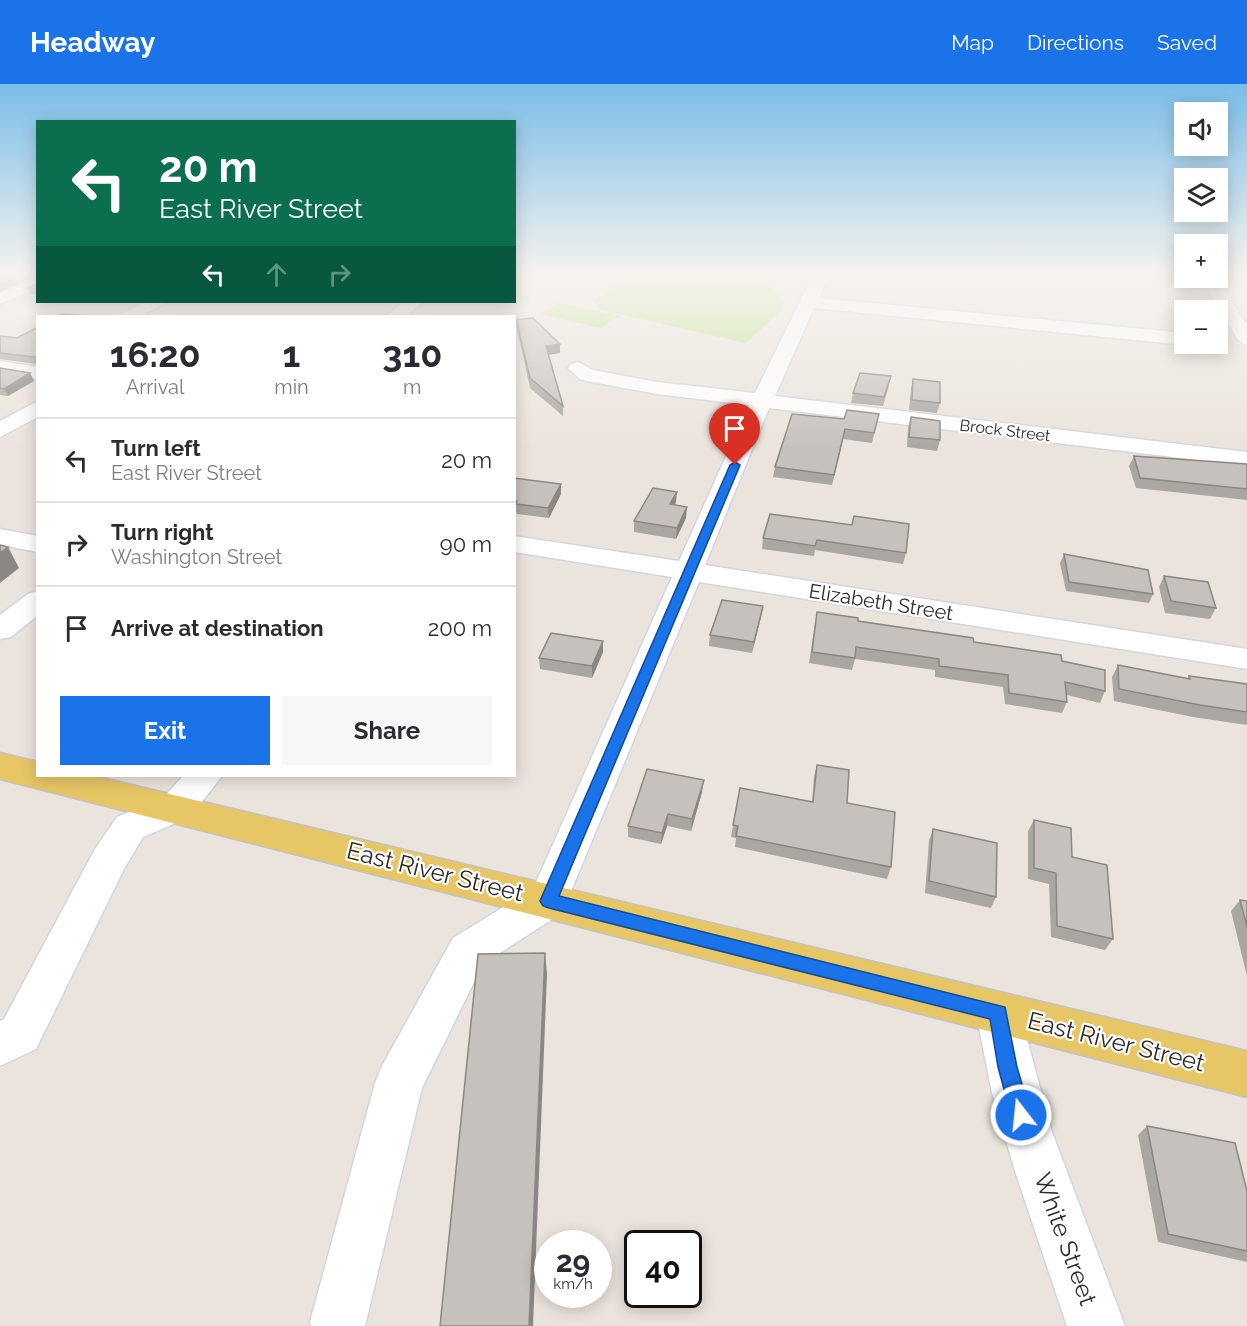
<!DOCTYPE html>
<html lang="en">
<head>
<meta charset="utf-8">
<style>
	:root { --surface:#fff; --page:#f7f7f7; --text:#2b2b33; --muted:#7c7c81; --line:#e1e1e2; --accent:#1a73e8 }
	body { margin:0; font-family:Raleway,sans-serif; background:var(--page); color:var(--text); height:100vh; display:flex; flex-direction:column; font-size:22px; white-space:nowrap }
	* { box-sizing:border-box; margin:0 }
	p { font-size:20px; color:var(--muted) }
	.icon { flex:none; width:33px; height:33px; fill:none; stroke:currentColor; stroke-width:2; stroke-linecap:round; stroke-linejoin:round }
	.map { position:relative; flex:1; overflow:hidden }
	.panel { position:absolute; left:36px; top:231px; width:480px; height:462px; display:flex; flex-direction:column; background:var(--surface); border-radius:0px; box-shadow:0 3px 15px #0003 }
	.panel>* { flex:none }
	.banner { position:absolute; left:36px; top:36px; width:480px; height:183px; border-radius:0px; box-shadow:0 3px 15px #0003; background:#0b6e4f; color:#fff; overflow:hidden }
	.tools { position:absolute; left:1174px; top:18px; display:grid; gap:12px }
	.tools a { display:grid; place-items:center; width:54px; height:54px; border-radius:0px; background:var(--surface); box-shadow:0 3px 15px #0003; font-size:30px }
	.speed { position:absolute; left:534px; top:1146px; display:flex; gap:12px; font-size:30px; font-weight:700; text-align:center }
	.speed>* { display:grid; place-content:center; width:78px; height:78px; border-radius:50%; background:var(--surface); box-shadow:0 3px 15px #0003; line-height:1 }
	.speed small { font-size:15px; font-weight:400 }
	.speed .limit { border:3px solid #111; border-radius:9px; background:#fff; color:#111 }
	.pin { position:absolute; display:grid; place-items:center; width:51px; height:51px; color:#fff; margin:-62px -26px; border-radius:50% 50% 50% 0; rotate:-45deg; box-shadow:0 0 6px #0007 }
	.pin .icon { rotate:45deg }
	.me { position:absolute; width:66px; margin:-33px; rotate:344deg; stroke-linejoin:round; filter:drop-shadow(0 0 4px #0008) }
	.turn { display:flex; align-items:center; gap:21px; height:126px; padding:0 24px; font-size:27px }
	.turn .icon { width:78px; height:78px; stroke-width:2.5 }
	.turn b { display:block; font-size:42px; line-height:51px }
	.lanes { display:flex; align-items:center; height:57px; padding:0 24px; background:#0003; justify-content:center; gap:30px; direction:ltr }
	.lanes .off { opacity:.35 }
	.eta { display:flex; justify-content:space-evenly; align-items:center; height:102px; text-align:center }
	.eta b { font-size:36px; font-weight:700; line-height:42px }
	.button { display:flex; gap:12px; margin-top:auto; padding:12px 24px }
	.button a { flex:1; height:69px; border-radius:0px; background:var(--accent); color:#fff; font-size:24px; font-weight:700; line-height:69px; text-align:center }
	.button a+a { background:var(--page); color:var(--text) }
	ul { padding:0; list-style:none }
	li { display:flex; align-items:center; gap:18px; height:84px; padding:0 24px; border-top:2px solid var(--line) }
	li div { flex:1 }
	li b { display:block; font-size:22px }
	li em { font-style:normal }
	header { display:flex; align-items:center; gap:36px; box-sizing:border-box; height:84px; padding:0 30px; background:var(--accent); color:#fff }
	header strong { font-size:28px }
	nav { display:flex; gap:33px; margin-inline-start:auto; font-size:21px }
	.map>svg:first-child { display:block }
</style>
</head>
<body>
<header>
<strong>Headway</strong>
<nav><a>Map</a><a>Directions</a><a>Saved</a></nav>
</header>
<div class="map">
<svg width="1247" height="1242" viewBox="0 0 1247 1242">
	<rect width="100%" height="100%" fill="#ebe4dc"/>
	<g fill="#c6e598">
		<polygon points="632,191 748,191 769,202 785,218 783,225 746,259 601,226 593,217"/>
		<polygon points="559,219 620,232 601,244 541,230"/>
	</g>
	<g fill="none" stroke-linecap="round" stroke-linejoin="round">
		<defs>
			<g id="minor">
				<polygon points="813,191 829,191 819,214 1185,249 1185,260 1190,260 1185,261 814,224 775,312 1247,368 1247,382 769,324 705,481 1247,565 1247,585 699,498 562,829 483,880 422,1004 365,1242 311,1242 310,1238 375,999 382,982 453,854 533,805 672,493 514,468 514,452 679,477 749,321 657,310 587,297 580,295 568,284 571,280 578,278 593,286 657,298 755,309"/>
				<polygon points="38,193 38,204 0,220 0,209"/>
				<polygon points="1201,194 1217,194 1247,241 1247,262 1238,256"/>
				<polygon points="145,218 167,218 141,232 118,232"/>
				<polygon points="403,218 423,218 406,232 386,232"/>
				<polygon points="0,277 38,283 38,295 0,289"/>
				<polygon points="38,317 38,333 0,353 0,337"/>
				<polygon points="0,445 38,452 38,468 0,461"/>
				<polygon points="38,507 38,531 11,553 0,555 0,531 28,510"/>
				<polygon points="183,692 222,692 190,733 143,753 124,785 36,965 0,982 0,937 4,935 95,765 117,733 164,713"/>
				<polygon points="998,908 1014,914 1020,929 1052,1048 1125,1242 1067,1242 1015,1087 992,1009 976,929 982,914"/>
			</g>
			<polygon id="major" points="0,669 38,678 38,692 94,692 1247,967 1247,1013 0,695"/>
		</defs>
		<use href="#minor" stroke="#d2d5e1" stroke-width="3"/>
		<use href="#major" stroke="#c3c3c3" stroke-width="3"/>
		<use href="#minor" fill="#fff" fill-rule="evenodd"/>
		<use href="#major" fill="#e7c665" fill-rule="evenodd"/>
	</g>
	<g fill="#aaa6a2">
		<polygon points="38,199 38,210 30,210 28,204"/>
		<polygon points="516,236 560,260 560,269 548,271 563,322 563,332 530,304 517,245"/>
		<polygon points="38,243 36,280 0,275 0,252 17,254"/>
		<polygon points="0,284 30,289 34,297 8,312 0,311"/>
		<polygon points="913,295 940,319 937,329 909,326 911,304"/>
		<polygon points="889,302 883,322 851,319 853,309"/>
		<polygon points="879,330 872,359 843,355 832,401 773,393 775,383 844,335"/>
		<polygon points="911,333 940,356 937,367 907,363 908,343"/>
		<polygon points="1134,372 1247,380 1247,416 1136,404 1129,382"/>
		<polygon points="514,394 561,410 549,434 517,430 516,428 514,428"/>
		<polygon points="676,418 675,421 686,434 676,455 634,448 634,437"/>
		<polygon points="770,430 906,469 903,480 815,466 814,472 762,465 763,454"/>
		<polygon points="1064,470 1153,510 1149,519 1066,507 1060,479"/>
		<polygon points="1164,492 1216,524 1210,535 1165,529 1159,503"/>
		<polygon points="763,522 761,533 752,569 709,562 710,551"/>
		<polygon points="858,537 974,558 1062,577 1105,607 1100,619 1067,611 1067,618 1062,629 1005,620 1003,603 935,593 935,586 855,575 852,586 809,579 815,539"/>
		<polygon points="603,568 592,594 540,585 539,574"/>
		<polygon points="1118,581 1187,595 1189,592 1247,600 1247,641 1193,633 1114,617 1112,593"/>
		<polygon points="817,681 847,719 891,783 887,795 735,763 736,754 731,753 733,741 812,718 814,692"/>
		<polygon points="413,692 437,692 436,693"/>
		<polygon points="702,708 691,747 667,742 661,760 628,753 628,742"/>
		<polygon points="1034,736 1072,773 1113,855 1105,866 1051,853 1049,800 1028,795 1028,747"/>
		<polygon points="933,745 996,813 991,824 925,809 929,757"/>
		<polygon points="1240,816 1247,817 1247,892 1231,827"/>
		<polygon points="1147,1042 1247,1107 1247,1178 1158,1158 1138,1051"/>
	</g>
	<g fill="#8b8784">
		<polygon points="23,191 38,191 0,208 0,201"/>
		<polygon points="560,260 560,269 546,271 546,262"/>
		<polygon points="30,289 34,297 8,312 4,305"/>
		<polygon points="845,345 843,355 832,401 834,391"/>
		<polygon points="561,400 561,410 549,434 548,424"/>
		<polygon points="677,408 676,418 669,431 670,420"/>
		<polygon points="687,423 686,434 676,455 677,444"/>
		<polygon points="8,463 19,484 0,499 0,469"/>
		<polygon points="763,522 761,533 752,569 754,558"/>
		<polygon points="603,557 603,568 592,594 592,582"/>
		<polygon points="704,696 702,708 691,747 692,735"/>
		<polygon points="668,730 667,742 661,760 662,749"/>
		<polygon points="545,869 547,890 533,1242 529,1242"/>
	</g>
	<g fill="#c6c1bc" stroke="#8b8784" stroke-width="1.5">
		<polygon points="0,191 23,191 0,201"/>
		<polygon points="38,199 38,205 28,204"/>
		<polygon points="61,230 97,232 56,232"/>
		<polygon points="533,234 560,260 546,262 563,322 530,294 516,236"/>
		<polygon points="38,243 38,285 35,273 0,269 0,252 17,254"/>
		<polygon points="0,284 30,289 4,305 0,304"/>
		<polygon points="860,289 891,292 884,313 853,309"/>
		<polygon points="913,295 940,298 940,319 912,316"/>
		<polygon points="847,326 879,330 874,349 845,345 834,391 775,383 792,330 844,335"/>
		<polygon points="911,333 940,337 940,356 909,353"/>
		<polygon points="1134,372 1247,380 1247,405 1140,394"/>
		<polygon points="514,394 561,400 548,424 516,420 517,417 514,417"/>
		<polygon points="653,404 677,408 670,420 687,423 677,444 634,437"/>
		<polygon points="770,430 852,441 854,432 909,440 906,469 817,456 815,462 763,454"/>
		<polygon points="0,461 8,463 0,469"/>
		<polygon points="1064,470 1148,486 1153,510 1069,498"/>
		<polygon points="1164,492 1208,498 1216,524 1171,517"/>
		<polygon points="722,516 763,522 754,558 710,551"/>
		<polygon points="817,528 858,534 858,537 973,554 974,558 1061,571 1062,577 1105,586 1105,607 1065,598 1067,618 1009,609 1008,591 939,582 939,575 856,563 855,574 812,568"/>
		<polygon points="551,549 603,557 592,582 539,574"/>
		<polygon points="1118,581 1190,595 1189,592 1247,600 1247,628 1200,621 1119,605"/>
		<polygon points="817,681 849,686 847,719 895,728 891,783 736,752 738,742 733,741 740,704 813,718"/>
		<polygon points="647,685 704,696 692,735 668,730 662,749 628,742"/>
		<polygon points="1034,736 1071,744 1072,773 1107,781 1113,855 1057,842 1056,789 1034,784"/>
		<polygon points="933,745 997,759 996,813 929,797"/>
		<polygon points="1240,816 1247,817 1247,843"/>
		<polygon points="545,869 529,1242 440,1242 478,870"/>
		<polygon points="1147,1042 1235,1059 1247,1107 1247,1167 1168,1150"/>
	</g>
	<linearGradient id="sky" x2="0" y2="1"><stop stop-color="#7abde8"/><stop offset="0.52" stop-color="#f6f3ef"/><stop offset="1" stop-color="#f6f3ef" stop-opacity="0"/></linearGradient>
	<rect width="1247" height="365" fill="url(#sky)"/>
	<polygon fill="#1a73e8" stroke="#114b97" stroke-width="1.5" points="735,378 740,381 559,812 1005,923 1017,983 1031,1031 1028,1038 1021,1041 1014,1038 1011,1031 998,983 990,935 549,824 543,822 540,817 730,381"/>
	<g text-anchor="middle" stroke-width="4.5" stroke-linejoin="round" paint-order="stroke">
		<g font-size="16" fill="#2a2a2a" stroke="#fff">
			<text transform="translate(1005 346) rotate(7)" y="6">Brock Street</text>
		</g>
		<g font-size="20" fill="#2a2a2a" stroke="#fff">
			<text transform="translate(881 518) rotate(9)" y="7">Elizabeth Street</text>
		</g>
		<g font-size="24" fill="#2a2a2a" stroke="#fff">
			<text transform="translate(435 788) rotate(14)" y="8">East River Street</text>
			<text transform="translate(1116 958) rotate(14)" y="8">East River Street</text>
			<text transform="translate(1065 1155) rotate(70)" y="8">White Street</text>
		</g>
	</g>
</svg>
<div class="tools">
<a><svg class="icon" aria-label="sound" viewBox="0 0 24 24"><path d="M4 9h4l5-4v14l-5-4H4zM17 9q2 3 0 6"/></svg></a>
<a><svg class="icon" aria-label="layers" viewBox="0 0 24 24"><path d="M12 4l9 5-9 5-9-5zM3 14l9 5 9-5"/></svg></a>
<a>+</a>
<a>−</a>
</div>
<div class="speed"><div>29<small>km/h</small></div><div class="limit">40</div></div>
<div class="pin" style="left:735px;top:381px;background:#d93025"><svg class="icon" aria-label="arrive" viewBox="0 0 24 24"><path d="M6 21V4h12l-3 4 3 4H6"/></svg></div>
<svg class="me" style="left:1021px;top:1031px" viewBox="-20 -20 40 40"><circle r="17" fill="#1a73e8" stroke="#fff" stroke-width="3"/><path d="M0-11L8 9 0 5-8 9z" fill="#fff"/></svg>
<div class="banner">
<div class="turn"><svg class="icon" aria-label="left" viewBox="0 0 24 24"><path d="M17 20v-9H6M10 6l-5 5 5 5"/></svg><div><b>20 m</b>East River Street</div></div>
<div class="lanes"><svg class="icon" aria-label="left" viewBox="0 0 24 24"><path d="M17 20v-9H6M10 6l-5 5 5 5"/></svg><svg class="icon off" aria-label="ahead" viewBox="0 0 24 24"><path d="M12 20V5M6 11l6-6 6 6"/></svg><svg class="icon off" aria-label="right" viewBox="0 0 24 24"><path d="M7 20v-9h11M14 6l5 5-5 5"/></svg></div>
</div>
<section class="panel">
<div class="eta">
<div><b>16:20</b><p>Arrival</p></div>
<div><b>1</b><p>min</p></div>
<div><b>310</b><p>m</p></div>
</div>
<ul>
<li><svg class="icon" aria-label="left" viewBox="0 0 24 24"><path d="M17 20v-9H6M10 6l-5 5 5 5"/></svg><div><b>Turn left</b><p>East River Street</p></div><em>20 m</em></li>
<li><svg class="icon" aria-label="right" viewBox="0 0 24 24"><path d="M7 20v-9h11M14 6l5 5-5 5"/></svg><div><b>Turn right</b><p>Washington Street</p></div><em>90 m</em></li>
<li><svg class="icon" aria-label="arrive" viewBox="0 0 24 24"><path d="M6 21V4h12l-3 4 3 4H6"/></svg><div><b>Arrive at destination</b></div><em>200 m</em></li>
</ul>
<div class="button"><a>Exit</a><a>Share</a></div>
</section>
</div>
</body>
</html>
